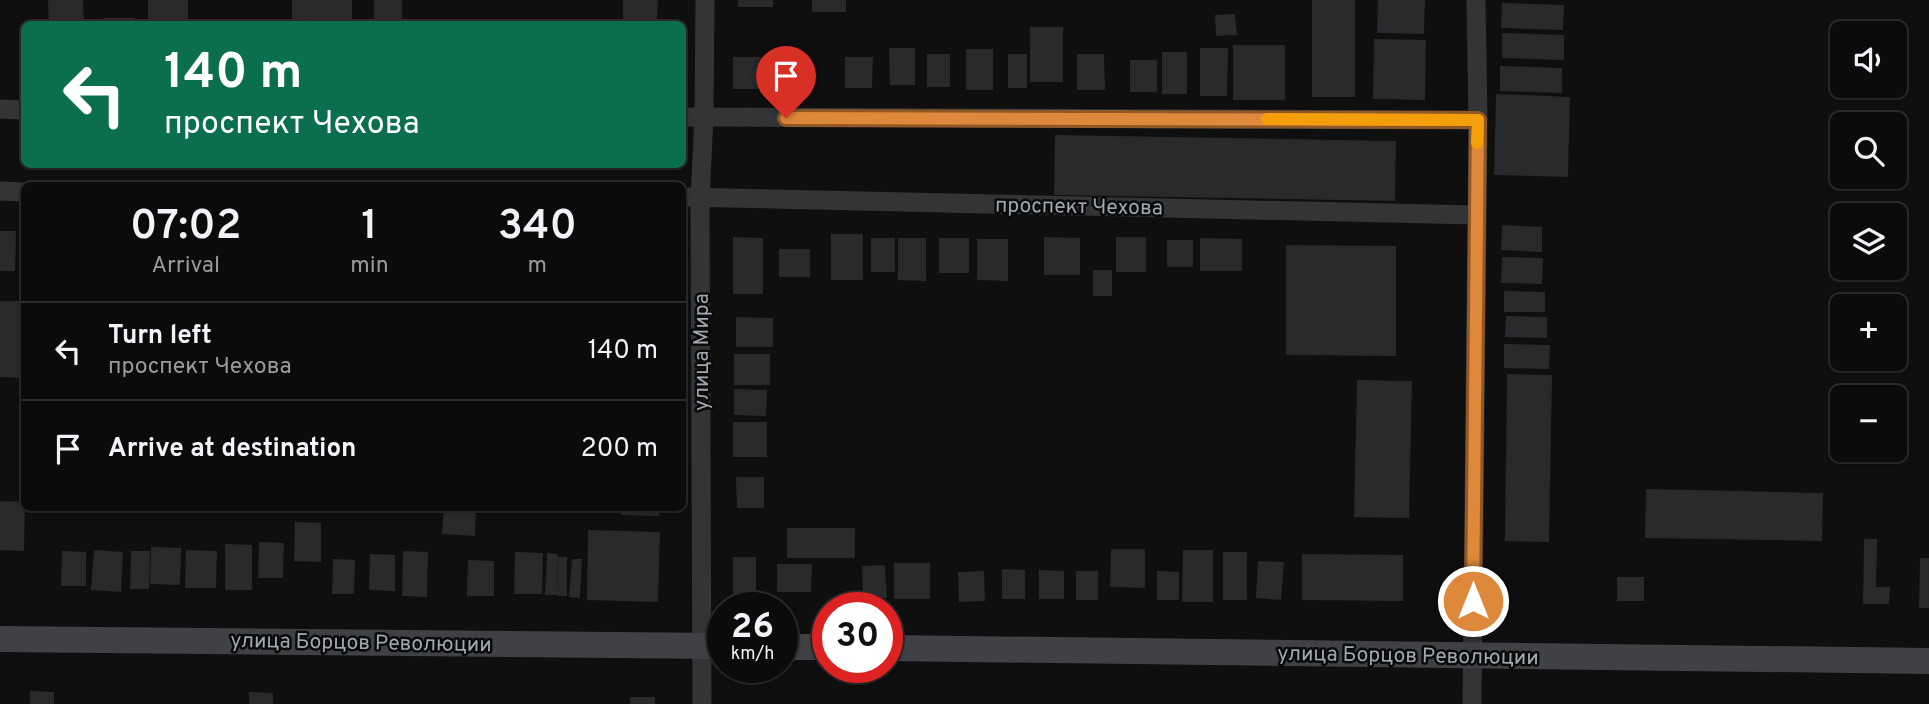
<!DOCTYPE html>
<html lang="en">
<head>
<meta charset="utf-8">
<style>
	:root { --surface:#0b0b0c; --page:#19191a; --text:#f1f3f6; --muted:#9a9b9d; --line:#2b2b2d }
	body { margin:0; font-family:Overpass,sans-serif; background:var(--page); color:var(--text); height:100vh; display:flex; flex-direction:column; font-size:26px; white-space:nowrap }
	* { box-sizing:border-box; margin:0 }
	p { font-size:23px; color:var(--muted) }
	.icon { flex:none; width:38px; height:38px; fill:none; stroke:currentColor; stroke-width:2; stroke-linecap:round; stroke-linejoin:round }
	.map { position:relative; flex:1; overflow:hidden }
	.details { position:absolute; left:21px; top:182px; width:665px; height:329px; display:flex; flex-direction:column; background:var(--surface); border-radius:10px; box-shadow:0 2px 5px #0004,0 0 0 2px var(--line) }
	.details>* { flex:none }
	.guide { position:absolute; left:21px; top:21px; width:665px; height:147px; border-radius:10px; box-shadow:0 2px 5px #0004,0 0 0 2px var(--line); background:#0b6e4f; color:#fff; overflow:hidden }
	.controls { position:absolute; left:1830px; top:21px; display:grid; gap:14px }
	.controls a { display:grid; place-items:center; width:77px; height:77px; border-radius:10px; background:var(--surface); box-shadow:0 2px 5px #0004,0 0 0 2px var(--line); font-size:35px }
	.speed { position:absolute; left:707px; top:592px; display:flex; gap:14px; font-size:35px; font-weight:700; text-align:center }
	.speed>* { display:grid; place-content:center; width:91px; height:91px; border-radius:50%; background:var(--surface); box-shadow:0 2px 5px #0004,0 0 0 2px var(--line); line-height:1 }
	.speed small { font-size:18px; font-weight:400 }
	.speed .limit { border:10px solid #d22; background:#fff; color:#111 }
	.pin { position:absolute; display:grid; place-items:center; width:60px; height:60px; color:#fff; margin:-72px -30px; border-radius:50% 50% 50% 0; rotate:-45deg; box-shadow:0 0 7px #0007 }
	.pin .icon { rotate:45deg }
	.me { position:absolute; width:77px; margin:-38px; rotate:0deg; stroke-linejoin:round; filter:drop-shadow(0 0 5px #0008) }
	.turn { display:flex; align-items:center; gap:24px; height:147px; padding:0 28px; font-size:32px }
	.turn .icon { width:91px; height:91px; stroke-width:2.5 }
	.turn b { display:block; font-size:49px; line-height:60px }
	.eta { display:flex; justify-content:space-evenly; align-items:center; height:119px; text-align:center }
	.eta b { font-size:42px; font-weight:600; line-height:49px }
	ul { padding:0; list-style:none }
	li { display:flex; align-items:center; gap:21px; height:98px; padding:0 28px; border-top:2px solid var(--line) }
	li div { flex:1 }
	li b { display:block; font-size:26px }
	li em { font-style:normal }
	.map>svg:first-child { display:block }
</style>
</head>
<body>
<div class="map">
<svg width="1929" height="704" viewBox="0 0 1929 704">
	<rect width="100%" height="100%" fill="#0f0f10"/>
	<g fill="#2a2a2c" stroke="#29292c" stroke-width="2">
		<polygon points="49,0 82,0 83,24 50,24"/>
		<rect x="149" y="0" width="38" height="24"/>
		<rect x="293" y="0" width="16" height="24"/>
		<rect x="311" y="0" width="40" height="24"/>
		<rect x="375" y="0" width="26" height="24"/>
		<polygon points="624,0 657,0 656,21 624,20"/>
		<rect x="739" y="0" width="33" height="6"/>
		<rect x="813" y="0" width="32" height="11"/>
		<rect x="1313" y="0" width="41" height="96"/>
		<polygon points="1379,0 1424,0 1423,33 1378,32"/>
		<polygon points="1503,4 1563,6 1562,29 1502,27"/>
		<polygon points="1234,15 1236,34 1217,35 1216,16"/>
		<rect x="104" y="19" width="29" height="5"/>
		<rect x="1031" y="28" width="31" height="53"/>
		<polygon points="1503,34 1563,36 1563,59 1503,57"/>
		<polygon points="1375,40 1425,41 1424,99 1374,98"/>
		<rect x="1234" y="46" width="50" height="53"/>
		<polygon points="890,49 914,49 914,84 891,84"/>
		<polygon points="1201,49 1227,49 1226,95 1201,95"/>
		<rect x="967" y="50" width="25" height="39"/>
		<rect x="1163" y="53" width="23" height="40"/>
		<rect x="928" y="55" width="21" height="31"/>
		<rect x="1009" y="55" width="17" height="32"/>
		<polygon points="1078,55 1103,55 1104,89 1078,89"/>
		<rect x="734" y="58" width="28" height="30"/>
		<polygon points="846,58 872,58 871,87 846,87"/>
		<rect x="1131" y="61" width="25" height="30"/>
		<polygon points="1501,67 1561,69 1561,92 1501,90"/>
		<polygon points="1497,95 1569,98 1567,176 1495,174"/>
		<polygon points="1056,136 1395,142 1394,200 1055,194"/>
		<polygon points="1503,226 1541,228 1541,251 1502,249"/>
		<polygon points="0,232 15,232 14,270 0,270"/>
		<rect x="832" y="235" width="30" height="44"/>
		<polygon points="734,238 762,239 762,293 734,293"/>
		<polygon points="1045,238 1079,239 1079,274 1045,274"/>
		<rect x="1117" y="238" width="28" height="33"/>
		<rect x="872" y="239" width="22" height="32"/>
		<polygon points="899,239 925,239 925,280 899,279"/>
		<rect x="940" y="239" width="28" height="33"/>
		<polygon points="1201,239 1241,240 1241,270 1201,270"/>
		<polygon points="978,240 1007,240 1007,280 978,279"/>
		<rect x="1168" y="241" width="24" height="25"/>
		<polygon points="1287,246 1395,247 1395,355 1287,354"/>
		<rect x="780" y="250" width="29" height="26"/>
		<polygon points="1503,258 1542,259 1541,283 1502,282"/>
		<rect x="1094" y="271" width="17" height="24"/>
		<polygon points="1505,292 1544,293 1544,311 1505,311"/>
		<polygon points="0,302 24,302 24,377 0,376"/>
		<polygon points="1507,317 1546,318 1546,337 1506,336"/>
		<polygon points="737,318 772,319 772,346 737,346"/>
		<polygon points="1505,345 1549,346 1548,368 1505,367"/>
		<rect x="735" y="355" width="34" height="29"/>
		<polygon points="1508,375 1551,376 1548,541 1506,540"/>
		<polygon points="1358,381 1411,382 1408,517 1355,516"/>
		<polygon points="735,390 766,391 765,415 735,414"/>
		<rect x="734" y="423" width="32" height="33"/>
		<polygon points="737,478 763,478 763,507 738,507"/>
		<polygon points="1647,490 1822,494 1821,540 1646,537"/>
		<polygon points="0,502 24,503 23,550 0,549"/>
		<polygon points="445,508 475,508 474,535 443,533"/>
		<polygon points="622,508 658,508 658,515 622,514"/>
		<polygon points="296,523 320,524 320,561 295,560"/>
		<rect x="788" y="529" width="66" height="28"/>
		<polygon points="589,531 659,533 657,601 588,599"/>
		<polygon points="1865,540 1876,540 1875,588 1889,588 1888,603 1864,603"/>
		<polygon points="260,543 283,544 282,577 259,577"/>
		<polygon points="226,545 251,546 251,589 226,589"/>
		<polygon points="152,548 180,549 179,584 151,583"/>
		<polygon points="1112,550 1144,550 1144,587 1111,586"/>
		<polygon points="95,551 122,553 120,591 92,589"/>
		<polygon points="187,551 216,552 215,587 186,587"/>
		<polygon points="1184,551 1212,551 1212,601 1183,601"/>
		<polygon points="63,552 85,553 85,585 62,585"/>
		<polygon points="132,552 149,552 148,588 131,588"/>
		<polygon points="404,552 427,553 426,596 403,595"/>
		<polygon points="516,553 542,554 541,593 515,593"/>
		<rect x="1224" y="553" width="22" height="46"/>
		<polygon points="548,554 557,555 556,594 546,594"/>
		<polygon points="371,555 394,556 394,590 370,589"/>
		<polygon points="1303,555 1402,556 1402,600 1303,599"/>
		<polygon points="559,558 566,558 566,595 558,595"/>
		<polygon points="734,558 755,558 755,599 734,598"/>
		<polygon points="1921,559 1929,559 1929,607 1920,607"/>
		<polygon points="334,560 354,561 353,593 333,593"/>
		<polygon points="573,560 581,560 579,597 570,596"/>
		<polygon points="469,561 493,562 493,595 468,595"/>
		<polygon points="1259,562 1283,563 1280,599 1257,597"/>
		<rect x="895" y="564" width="34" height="34"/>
		<polygon points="778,565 811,565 810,591 778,591"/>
		<polygon points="884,566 886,597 864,598 863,567"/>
		<polygon points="1003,570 1024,571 1024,598 1003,598"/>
		<polygon points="1040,571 1063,572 1063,598 1040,598"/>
		<polygon points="983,572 984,600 960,601 959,573"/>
		<rect x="1077" y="572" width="20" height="27"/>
		<polygon points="1158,572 1178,573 1178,599 1158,599"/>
		<rect x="1618" y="578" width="25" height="22"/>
		<polygon points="31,692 53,693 53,704 31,704"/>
		<polygon points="250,693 272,694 272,704 250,704"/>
		<rect x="631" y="698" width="23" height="6"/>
	</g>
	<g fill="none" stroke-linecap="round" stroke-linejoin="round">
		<g stroke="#323436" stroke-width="19">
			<polyline points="0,109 24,110"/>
			<polyline points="682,117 1478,120"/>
			<polyline points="0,191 24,192"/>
			<polyline points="682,197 1475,215"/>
			<polyline points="702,704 700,198 704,117 705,0"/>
			<polyline points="1472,704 1478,120 1476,0"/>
		</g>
		<g stroke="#3f4144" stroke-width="26">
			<polyline points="0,639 723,646"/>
			<polyline points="782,647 828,647"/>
			<polyline points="887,648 1929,661"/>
		</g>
	</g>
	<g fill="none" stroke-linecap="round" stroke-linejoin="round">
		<defs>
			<polyline id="route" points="786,118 1478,120 1473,601"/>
		</defs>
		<use href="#route" stroke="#905826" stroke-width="18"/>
		<use href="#route" stroke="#dd883a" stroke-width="12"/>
		<polyline stroke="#f59e0b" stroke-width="12" points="1267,119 1478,120 1477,143"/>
	</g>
	<g text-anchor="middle" stroke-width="5" stroke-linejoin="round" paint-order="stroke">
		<g font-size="21" fill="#a1a8af" stroke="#0a0a0b">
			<text transform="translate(1079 206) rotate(1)" y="7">проспект Чехова</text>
			<text transform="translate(701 352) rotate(-90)" y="7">улица Мира</text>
			<text transform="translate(361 642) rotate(1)" y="7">улица Борцов Революции</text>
			<text transform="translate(1408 655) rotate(1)" y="7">улица Борцов Революции</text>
		</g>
	</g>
</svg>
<div class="controls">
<a><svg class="icon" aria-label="sound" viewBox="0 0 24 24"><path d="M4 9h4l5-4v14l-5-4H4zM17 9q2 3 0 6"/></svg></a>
<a><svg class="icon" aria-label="search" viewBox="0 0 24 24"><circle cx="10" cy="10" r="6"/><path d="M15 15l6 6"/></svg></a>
<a><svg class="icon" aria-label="layers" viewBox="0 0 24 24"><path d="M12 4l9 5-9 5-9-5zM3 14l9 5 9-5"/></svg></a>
<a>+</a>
<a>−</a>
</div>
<div class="speed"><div>26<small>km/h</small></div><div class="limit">30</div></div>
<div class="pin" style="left:786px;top:118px;background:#d93025"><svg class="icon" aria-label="arrive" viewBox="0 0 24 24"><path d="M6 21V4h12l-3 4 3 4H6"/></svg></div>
<svg class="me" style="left:1473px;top:601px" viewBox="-20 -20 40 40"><circle r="17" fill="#dd883a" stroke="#fff" stroke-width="3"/><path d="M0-11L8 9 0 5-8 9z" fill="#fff"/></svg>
<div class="guide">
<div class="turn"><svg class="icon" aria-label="left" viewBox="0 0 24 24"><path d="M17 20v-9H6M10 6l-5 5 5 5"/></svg><div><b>140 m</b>проспект Чехова</div></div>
</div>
<section class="details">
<div class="eta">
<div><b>07:02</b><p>Arrival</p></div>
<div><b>1</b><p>min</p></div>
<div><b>340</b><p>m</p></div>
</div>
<ul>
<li><svg class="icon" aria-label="left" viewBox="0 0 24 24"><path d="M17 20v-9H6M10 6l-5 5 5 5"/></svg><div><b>Turn left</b><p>проспект Чехова</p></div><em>140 m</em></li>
<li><svg class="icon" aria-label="arrive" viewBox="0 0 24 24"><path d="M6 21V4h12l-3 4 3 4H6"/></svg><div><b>Arrive at destination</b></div><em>200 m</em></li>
</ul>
</section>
</div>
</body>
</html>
